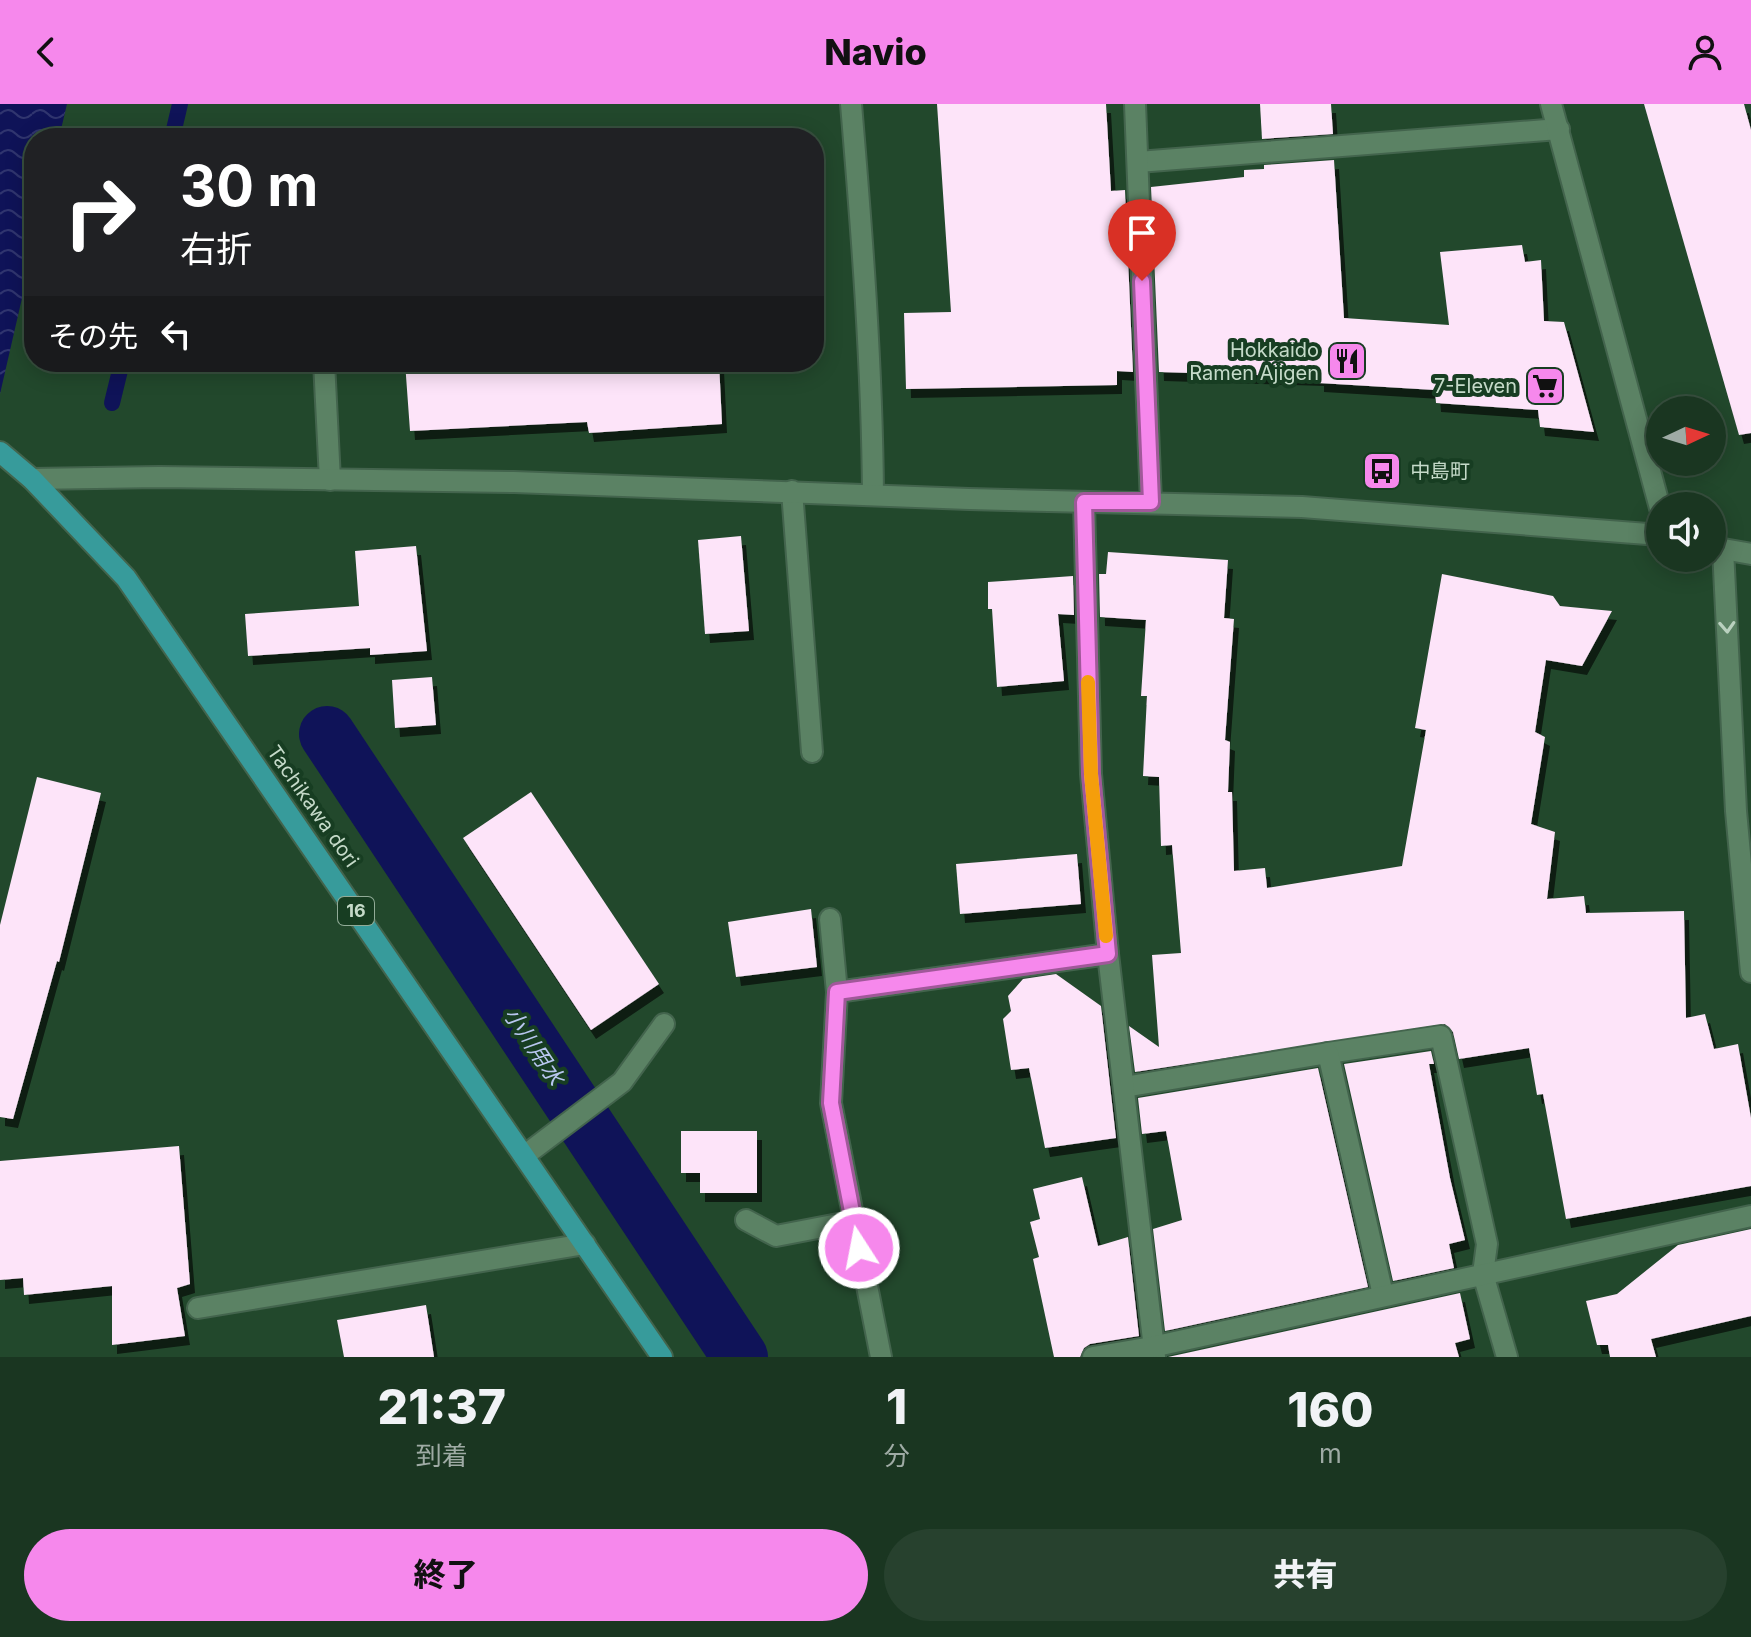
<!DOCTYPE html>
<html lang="ja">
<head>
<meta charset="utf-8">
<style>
	:root { --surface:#1a3621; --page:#27412e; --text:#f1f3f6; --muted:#9faba5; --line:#38503f; --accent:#f688ec }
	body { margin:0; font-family:Inter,"Noto Sans JP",sans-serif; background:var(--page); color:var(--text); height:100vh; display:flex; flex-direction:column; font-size:30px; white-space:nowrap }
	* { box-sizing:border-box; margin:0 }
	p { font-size:26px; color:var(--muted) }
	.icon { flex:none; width:44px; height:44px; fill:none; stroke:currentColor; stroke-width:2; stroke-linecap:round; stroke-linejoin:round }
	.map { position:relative; height:1253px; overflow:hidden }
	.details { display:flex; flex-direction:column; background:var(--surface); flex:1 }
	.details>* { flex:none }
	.banner { position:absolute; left:24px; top:24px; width:800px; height:244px; border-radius:32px; box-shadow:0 4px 20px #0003,0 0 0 2px var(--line); background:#202124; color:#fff; overflow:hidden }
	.needle { width:52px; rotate:86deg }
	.fabs { position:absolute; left:1646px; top:292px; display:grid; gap:16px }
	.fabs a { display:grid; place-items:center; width:80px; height:80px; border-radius:50%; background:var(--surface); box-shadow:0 4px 20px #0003,0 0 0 2px var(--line); font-size:40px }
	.pin { position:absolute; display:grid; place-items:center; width:68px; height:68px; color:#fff; margin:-82px -34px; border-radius:50% 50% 50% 0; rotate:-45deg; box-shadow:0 0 8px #0007 }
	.pin .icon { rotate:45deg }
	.me { position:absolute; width:88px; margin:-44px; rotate:349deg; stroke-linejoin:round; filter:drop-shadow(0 0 6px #0008) }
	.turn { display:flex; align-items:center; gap:28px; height:168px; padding:0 24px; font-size:36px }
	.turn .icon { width:104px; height:104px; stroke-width:2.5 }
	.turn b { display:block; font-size:56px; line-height:68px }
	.then { display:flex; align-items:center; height:76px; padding:0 24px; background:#0003; gap:16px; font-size:30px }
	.eta { display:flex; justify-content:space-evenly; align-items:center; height:136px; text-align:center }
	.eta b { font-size:48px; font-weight:800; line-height:56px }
	.button { display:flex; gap:16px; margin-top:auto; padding:16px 24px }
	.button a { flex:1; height:92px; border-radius:48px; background:var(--accent); color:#111; font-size:32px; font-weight:800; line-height:92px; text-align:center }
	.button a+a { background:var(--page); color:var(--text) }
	header { display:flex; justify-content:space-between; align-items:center; height:104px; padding:0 24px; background:var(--accent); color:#111; font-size:36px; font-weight:800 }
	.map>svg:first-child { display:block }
</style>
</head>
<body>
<header><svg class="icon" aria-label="back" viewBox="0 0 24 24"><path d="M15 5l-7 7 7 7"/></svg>Navio<svg class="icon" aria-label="person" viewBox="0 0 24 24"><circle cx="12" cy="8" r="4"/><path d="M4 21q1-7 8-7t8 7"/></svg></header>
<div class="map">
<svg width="1751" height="1253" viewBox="0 0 1751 1253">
	<defs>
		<pattern id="water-waves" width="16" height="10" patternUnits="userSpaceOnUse" patternTransform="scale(2)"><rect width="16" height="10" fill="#0f1358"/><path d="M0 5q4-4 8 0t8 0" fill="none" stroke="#30356f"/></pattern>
		<filter id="shadow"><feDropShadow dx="5" dy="9" stdDeviation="0" flood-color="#0009"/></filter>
	</defs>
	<rect width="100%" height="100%" fill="#22482c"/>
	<polygon fill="url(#water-waves)" points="0,0 67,0 59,34 34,34 34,142 0,290"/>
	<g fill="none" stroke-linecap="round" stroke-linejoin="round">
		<g stroke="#0f1358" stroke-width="16">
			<polyline points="172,34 180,0"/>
			<polyline points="112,299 122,258"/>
		</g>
		<polyline stroke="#0f1358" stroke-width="56" points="327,630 740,1253"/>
	</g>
	<g fill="#fde4f9" filter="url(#shadow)">
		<polygon points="937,0 1106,0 1111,87 1125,86 1133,268 1117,267 1117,281 906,285 904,209 951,208"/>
		<polygon points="1260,0 1331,0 1333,30 1262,35"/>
		<polygon points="1644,0 1744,0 1751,26 1751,329 1739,331"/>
		<polygon points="1334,56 1344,214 1449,221 1440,148 1522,141 1525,158 1541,156 1544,217 1564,218 1594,328 1540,323 1538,306 1436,299 1435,286 1319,279 1319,273 1159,268 1151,83 1244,73 1244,66 1264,65 1264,61"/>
		<polygon points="405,258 719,258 722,320 589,329 587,318 410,327"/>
		<polygon points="741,432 749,527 705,530 698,436"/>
		<polygon points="416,442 427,547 370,551 370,544 248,552 245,510 359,502 355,447"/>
		<polygon points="1108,448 1228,456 1224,514 1234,515 1225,636 1230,638 1228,688 1232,688 1234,767 1265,764 1267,784 1402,762 1426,626 1415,624 1442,470 1553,492 1560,502 1612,507 1582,562 1546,556 1535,628 1545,633 1531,720 1555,728 1547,795 1584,792 1586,809 1684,807 1686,914 1705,910 1714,945 1738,940 1751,1014 1751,1082 1566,1115 1543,990 1537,991 1529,944 1459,955 1453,928 1445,920 1135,968 1129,922 1159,943 1152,851 1181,849 1172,741 1161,742 1159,673 1143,672 1147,592 1141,592 1146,516 1100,513 1099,470 1106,470"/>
		<polygon points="1073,472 1074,511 1058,510 1064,577 997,583 992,505 988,505 988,478"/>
		<polygon points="432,573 436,621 395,624 392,576"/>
		<polygon points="37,673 101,689 59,858 57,857 13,1015 0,1013 0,821"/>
		<polygon points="531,688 659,880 591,926 463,734"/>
		<polygon points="1077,750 1081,800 960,810 956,760"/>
		<polygon points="811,805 817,863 736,873 728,818"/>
		<polygon points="1056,870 1101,902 1116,1034 1045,1044 1029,964 1011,966 1003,915 1011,907 1008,892 1023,875"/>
		<polygon points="1431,947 1434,960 1429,960 1450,1074 1465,1136 1449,1140 1454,1164 1393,1177 1344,960"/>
		<polygon points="1318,964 1368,1183 1165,1227 1153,1125 1182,1116 1166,1027 1142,1030 1138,994"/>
		<polygon points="681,1027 757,1027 757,1089 700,1089 700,1069 681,1069"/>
		<polygon points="179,1042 190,1180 177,1184 185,1232 112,1241 112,1182 24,1191 23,1174 0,1176 0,1057"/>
		<polygon points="1082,1073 1098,1142 1128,1133 1139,1232 1090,1240 1084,1244 1080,1253 1054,1253 1033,1155 1039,1153 1030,1118 1040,1115 1033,1085"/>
		<polygon points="1751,1125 1751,1212 1651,1235 1656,1253 1610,1253 1608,1241 1597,1241 1586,1197 1617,1190 1678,1141"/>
		<polygon points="1460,1189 1470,1235 1455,1239 1459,1253 1168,1253"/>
		<polygon points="426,1201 434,1253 344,1253 337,1216"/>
	</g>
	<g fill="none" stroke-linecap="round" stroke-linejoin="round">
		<defs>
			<g id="lane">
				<polyline points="1138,58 1559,25"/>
				<polyline points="324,258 330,376"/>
				<polyline points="792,387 812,648"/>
				<polyline points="830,815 837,888"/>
				<polyline points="1328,949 1441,932 1487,1140 1483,1170"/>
				<polyline points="1124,983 1328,949 1383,1191"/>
				<polyline points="524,1052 622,978 664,920"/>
				<polyline points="746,1116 776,1132 854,1117"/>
				<polyline points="198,1204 585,1140"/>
			</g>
			<g id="street">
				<path d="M851,0c11,130 21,260 22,391"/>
				<polyline points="1135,0 1151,398"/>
				<polyline points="1551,0 1660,404"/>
				<polyline points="1084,398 1091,670 1108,850 1155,1253"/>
				<polyline points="1723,445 1736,707 1751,868"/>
				<polyline points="1483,1170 1507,1253"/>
				<polyline points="881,1253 831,999 837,888 1108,850"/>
				<polyline points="1093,1253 1152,1243 1751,1112"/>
			</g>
			<g id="secondary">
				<polyline points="32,375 159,373 514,378 969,395 1302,403 1660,431"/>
				<polyline points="1712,443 1751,450"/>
			</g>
			<polyline id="primary" points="0,348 32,375 126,474 662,1253"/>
		</defs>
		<use href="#lane" stroke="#43644d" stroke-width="24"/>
		<use href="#street" stroke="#43644d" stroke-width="24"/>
		<use href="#secondary" stroke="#43644d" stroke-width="24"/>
		<use href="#primary" stroke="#43644d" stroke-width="24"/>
		<use href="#lane" stroke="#5b8264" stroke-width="20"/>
		<use href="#street" stroke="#5b8264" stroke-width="20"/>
		<use href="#secondary" stroke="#5b8264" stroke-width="20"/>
		<use href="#primary" stroke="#379b9b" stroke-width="20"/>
	</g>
	<defs><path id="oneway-chevron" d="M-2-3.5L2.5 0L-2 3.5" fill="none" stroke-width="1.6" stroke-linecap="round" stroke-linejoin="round" transform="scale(2)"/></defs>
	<use stroke="#bad1bf" href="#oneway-chevron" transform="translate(1727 523) rotate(87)"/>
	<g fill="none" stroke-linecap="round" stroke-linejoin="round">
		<defs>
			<polyline id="route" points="859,1144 831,999 837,888 1108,850 1091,670 1084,398 1151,398 1142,177"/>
		</defs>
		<use href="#route" stroke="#a05899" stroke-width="20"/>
		<use href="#route" stroke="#f688ec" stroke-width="14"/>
		<polyline stroke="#f59e0b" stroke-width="14" points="1088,578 1091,670 1106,832"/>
	</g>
	<defs>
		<symbol id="restaurant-square" viewBox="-11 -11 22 22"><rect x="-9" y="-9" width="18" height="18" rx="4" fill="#f688ec" stroke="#173d22"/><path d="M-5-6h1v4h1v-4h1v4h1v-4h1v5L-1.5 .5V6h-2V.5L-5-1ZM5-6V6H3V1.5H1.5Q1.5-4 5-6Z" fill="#111"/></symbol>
		<symbol id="supermarket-square" viewBox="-11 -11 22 22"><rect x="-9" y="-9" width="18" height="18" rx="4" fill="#f688ec" stroke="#173d22"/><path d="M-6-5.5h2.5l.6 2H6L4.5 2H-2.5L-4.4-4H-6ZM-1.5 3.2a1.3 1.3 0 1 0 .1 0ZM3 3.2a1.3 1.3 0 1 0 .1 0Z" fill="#111"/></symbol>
		<symbol id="bus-square" viewBox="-11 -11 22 22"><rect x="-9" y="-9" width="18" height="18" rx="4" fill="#f688ec" stroke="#173d22"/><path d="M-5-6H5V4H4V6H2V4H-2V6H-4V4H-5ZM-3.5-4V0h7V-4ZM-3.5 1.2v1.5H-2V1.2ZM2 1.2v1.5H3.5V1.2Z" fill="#111"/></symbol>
	</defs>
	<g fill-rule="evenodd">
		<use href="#restaurant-square" x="1325" y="235" width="44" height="44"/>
		<use href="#supermarket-square" x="1523" y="260" width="44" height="44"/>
		<use href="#bus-square" x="1360" y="345" width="44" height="44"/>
	</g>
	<g text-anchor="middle" stroke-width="8" stroke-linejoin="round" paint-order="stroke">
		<rect fill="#173d22" stroke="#91ab97" stroke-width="2" x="338" y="793" width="36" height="28" rx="6"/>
		<g font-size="18" font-weight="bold" fill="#c5dac9">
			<text x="356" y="813">16</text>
		</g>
		<g font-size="20" fill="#c5dac9" stroke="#173d22" text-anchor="end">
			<text x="1319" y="253">Hokkaido<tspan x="1319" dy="23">Ramen Ajigen</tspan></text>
			<text x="1517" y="289">7-Eleven</text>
			<text x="1410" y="374" text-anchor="start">中島町</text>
		</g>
		<g font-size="20" fill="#c5dac9" stroke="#173d22">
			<text transform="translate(313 702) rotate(55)" y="7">Tachikawa dori</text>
		</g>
		<g font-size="22" font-style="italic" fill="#b8c6ef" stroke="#173d22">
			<text transform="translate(534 942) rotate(56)" y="8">小川用水</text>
		</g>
	</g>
</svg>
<div class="fabs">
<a><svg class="needle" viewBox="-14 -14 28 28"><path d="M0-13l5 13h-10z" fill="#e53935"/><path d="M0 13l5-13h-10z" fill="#9faba5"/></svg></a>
<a><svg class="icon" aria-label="sound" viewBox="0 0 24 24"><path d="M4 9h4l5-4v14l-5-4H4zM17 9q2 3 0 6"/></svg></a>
</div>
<div class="pin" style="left:1142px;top:177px;background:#d93025"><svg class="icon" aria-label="arrive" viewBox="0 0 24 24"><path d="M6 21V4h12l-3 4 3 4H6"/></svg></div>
<svg class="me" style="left:859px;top:1144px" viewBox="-20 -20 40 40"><circle r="17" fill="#f688ec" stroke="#fff" stroke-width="3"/><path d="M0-11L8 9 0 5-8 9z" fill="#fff"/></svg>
<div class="banner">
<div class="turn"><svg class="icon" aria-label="right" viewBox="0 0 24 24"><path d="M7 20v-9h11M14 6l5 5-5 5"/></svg><div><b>30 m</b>右折</div></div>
<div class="then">その先<svg class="icon" aria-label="left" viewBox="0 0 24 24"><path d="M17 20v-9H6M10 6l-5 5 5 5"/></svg></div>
</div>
</div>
<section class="details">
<div class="eta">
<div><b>21:37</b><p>到着</p></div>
<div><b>1</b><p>分</p></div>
<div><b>160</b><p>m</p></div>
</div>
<div class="button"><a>終了</a><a>共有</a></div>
</section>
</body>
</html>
